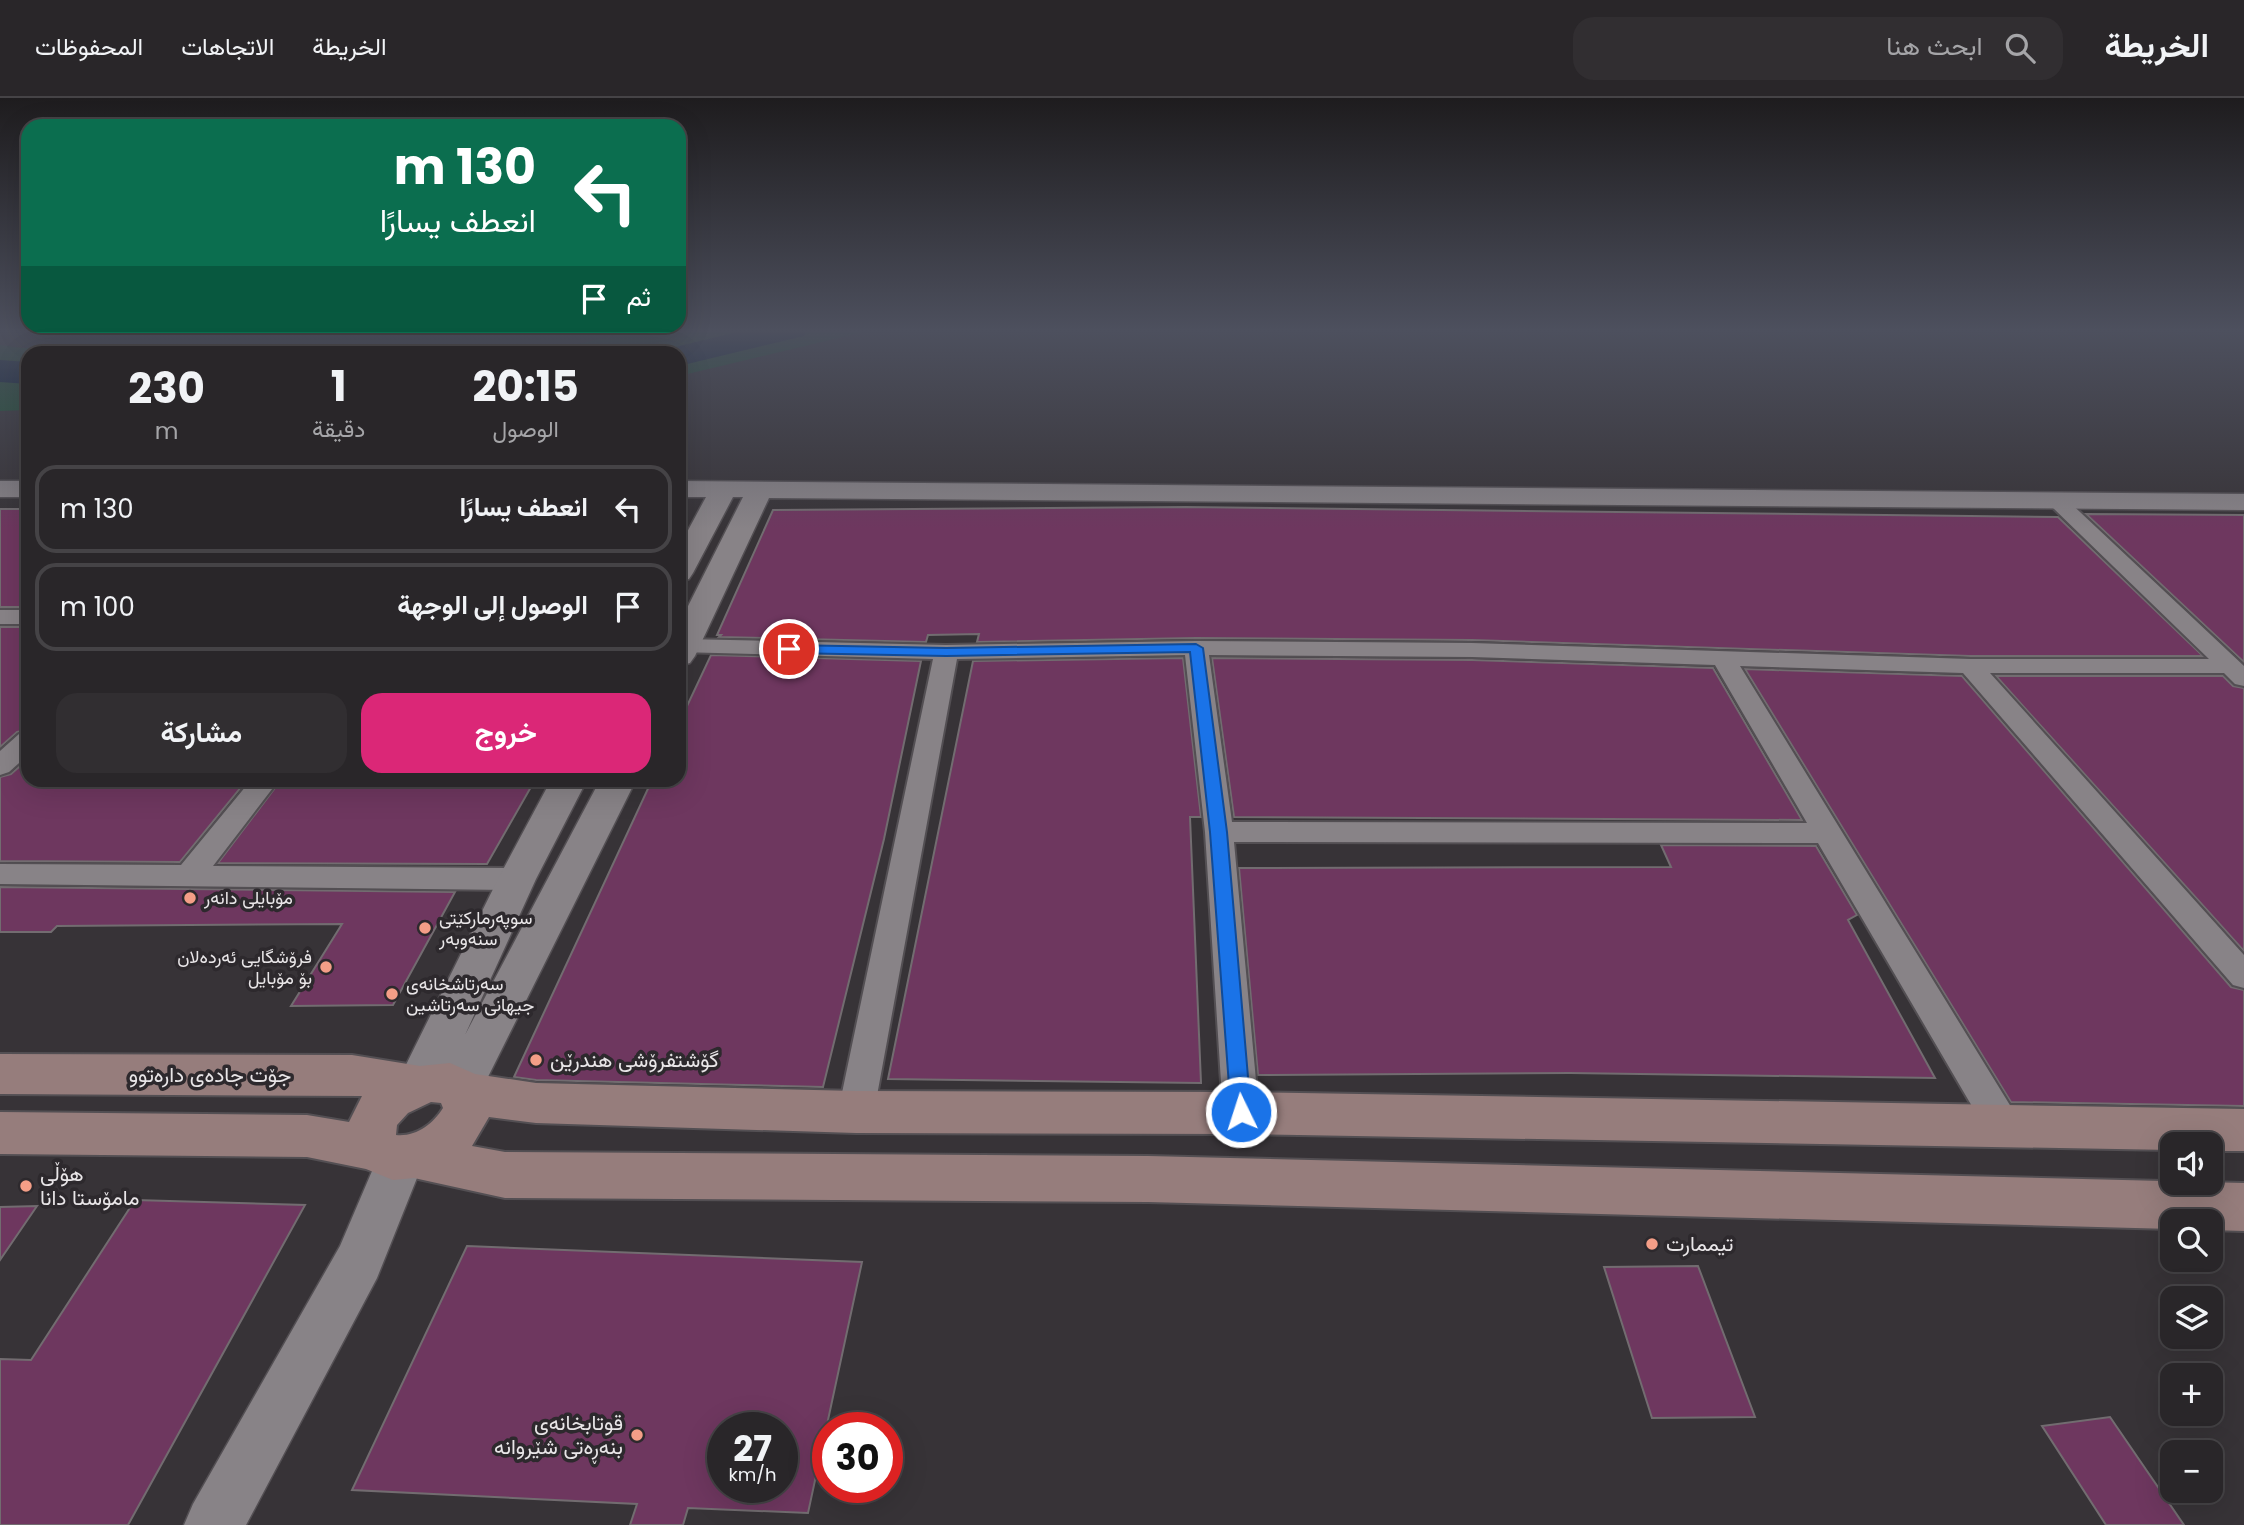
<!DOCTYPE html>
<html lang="ar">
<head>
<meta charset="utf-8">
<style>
	:root { --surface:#292629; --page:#312e31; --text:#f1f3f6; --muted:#a5a5a8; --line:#454346; --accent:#db2777 }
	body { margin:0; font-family:Poppins,Vazirmatn,sans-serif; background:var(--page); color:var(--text); direction:rtl; height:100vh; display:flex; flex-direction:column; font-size:26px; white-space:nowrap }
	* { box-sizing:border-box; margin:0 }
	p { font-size:23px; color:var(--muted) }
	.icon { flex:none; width:38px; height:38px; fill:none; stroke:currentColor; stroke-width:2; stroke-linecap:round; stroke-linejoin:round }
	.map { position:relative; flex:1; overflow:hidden; direction:ltr }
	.panel { position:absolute; left:21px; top:248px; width:665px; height:441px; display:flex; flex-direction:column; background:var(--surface); border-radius:21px; box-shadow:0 7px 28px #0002,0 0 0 2px var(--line); direction:rtl }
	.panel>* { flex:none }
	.guide { position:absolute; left:21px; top:21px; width:665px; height:214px; border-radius:21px; box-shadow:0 7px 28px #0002,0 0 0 2px var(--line); direction:rtl; background:#0b6e4f; color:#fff; overflow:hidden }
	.fabs { position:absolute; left:2160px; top:1034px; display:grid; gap:14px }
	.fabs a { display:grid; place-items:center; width:63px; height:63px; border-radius:14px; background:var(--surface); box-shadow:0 7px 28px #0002,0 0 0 2px var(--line); font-size:35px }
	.speed { position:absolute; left:707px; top:1314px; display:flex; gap:14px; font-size:35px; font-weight:700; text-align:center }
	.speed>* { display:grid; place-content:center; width:91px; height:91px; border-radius:50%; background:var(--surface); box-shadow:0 7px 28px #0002,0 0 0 2px var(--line); line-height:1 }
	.speed small { font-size:18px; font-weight:400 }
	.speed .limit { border:10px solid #d22; background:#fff; color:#111 }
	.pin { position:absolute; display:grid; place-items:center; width:60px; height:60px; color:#fff; margin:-30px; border:4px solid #fff; border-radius:50%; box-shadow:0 2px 7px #0007 }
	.me { position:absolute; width:77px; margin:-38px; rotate:356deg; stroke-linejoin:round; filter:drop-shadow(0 0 5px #0008) }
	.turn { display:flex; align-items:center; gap:24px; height:147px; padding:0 35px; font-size:32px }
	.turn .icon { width:91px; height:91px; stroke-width:2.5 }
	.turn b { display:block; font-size:49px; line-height:60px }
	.then { display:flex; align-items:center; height:66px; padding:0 35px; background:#0003; gap:14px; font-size:26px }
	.eta { display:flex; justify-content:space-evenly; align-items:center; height:119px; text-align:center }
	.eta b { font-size:42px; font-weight:700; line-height:49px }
	.button { display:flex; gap:14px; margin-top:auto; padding:14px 35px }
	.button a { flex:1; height:80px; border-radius:21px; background:var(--accent); color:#fff; font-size:28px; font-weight:700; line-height:80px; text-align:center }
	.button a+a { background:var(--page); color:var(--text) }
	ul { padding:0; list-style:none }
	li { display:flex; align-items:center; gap:21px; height:88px; margin:0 14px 10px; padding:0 21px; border:4px solid var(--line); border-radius:21px }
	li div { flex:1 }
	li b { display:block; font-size:26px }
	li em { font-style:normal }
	header { display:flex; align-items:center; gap:42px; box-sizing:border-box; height:98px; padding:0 35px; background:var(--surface); border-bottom:2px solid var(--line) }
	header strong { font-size:33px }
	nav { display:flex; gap:38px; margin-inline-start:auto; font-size:24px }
	.search { width:490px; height:63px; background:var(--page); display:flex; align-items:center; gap:18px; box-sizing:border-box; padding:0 24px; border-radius:21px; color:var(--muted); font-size:26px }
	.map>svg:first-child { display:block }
</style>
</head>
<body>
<header>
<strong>الخريطة</strong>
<div class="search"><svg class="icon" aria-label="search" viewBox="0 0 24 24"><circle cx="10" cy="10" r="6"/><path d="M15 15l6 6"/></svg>ابحث هنا</div>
<nav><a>الخريطة</a><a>الاتجاهات</a><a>المحفوظات</a></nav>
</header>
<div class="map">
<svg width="2244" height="1427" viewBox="0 0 2244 1427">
	<rect width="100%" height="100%" fill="#373337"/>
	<polygon fill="#1b5232" points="645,231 876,231 679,278 679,256 28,256 28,312 0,313 0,247 22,250 336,246 564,249"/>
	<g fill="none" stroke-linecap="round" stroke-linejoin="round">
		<g fill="#00193c" fill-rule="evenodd">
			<polygon points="749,231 808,231 804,238 679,268 679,256 664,256 667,251"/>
			<polygon points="0,262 28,264 28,286 0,284"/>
		</g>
	</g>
	<g fill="#6e375f" stroke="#726c70" stroke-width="2" fill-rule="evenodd">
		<polygon points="1186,409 2058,419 2203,558 1970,558 1472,542 1196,540 977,544 979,536 928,537 926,544 719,539 721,537 717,537 773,412"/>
		<rect x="0" y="411" width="28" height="98"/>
		<polygon points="2086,416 2244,417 2244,564"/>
		<polygon points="0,529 28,529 28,632 17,634 0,649"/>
		<polygon points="711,557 921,563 884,741 823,989 536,982 514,979 652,682 679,682 679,625"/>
		<polygon points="1183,560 1201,719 1190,719 1201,985 888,981 973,563"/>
		<polygon points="1212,560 1472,562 1713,570 1802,722 1234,719"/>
		<polygon points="1745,571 1962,578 2231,889 2244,892 2244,1008 2011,1004"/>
		<polygon points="1996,578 2223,578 2233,588 2244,590 2244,853"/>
		<polygon points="28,661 28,682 247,682 180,764 0,763 0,679 11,676"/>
		<polygon points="281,682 535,682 487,766 218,765"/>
		<polygon points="1661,747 1816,748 1857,817 1848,822 1935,980 1570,975 1258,977 1239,770 1671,769"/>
		<polygon points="0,789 455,794 393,907 291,908 342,826 57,828 51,834 0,834"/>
		<polygon points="135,1102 305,1107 128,1427 0,1427 0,1261 31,1262"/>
		<polygon points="37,1108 0,1162 0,1109"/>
		<path d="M467,1148l395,16 -54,251 -120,-5 -5,17h-53l7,-21 -285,-14zM723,1330h59v60h-59z"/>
		<polygon points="1698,1168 1755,1319 1652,1320 1604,1169"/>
		<polygon points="2110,1319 2184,1427 2106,1427 2042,1328"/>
	</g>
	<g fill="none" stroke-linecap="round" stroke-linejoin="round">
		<defs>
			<g id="minor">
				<path d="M2057,397l7,2 180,169v20l-9,-2 -11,-11h-234l254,282v33l-11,-3 -270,-312 -223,-7 276,449 5,11 -5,11 -13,4 -13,-4 -172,-294 -584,-1 25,271 -5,11 -13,4 -13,-4 -5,-11 -18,-281 -20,-177 -228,4 -83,453 -5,11 -13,4 -13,-4 -5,-11 95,-453 -254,-7v-12l5,-1 262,6 250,-4 276,2 498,16h239l-159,-154 -3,-4zM1209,557l263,2 243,8 92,158 -575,-1z"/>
				<rect x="0" y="512" width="28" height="14"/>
				<polygon points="28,634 28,657 9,674 0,677 0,653 19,636"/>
				<polygon points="251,682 279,682 213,768 517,770 527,774 532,781 527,788 517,792 0,786 0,766 181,767"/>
			</g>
			<g id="tertiary">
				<rect x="0" y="383" width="28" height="16"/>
				<polygon points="679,383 2244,396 2244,412 769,400 695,558 690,565 679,568 679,526 743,399 733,399 693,475 689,481 679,484 679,449 706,399 679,399"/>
				<polygon points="551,682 587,682 536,781 465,937 600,682 636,682 476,1003 460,1009 444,1003 439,993 435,1000 419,1006 403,1000 396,987 498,781"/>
				<polygon points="401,1039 418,1045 425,1060 377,1180 246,1427 184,1427 193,1406 340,1148 384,1045"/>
			</g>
			<path id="secondary" d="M0,956l352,1 68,11 30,-3 25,11 61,9 320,8 385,1 1003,17v42h-34v-7h-38v6l-931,-16 -385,-1 -320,-10 -47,-6 -17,29 33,6 643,4 1096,27v48l-34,-1v-8h-38v7l-1024,-27 -643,-4 -91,-20 -21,2 -27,-11 -59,-12 -307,-3v-42l307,3 42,7 13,-26 -362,-2zM431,1004l10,1 2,5c-10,16 -27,29 -47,27l1,-10 11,-12z"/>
		</defs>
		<use href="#minor" stroke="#534f53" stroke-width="4"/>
		<use href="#tertiary" stroke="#534f53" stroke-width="3"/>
		<use href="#secondary" stroke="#534f53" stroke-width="4"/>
		<use href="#minor" fill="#888387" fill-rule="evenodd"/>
		<use href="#tertiary" fill="#888387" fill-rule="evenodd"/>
		<use href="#secondary" fill="#967d7c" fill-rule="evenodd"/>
	</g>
	<linearGradient id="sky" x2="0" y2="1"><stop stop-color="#1e1c1e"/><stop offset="0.54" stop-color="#4d505e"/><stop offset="1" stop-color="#4d505e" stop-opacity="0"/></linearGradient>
	<rect width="2244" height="431" fill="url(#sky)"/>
	<polygon fill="#1a73e8" stroke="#114b97" stroke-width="2" points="1196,546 1203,550 1227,734 1251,1014 1248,1021 1241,1023 1234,1021 1231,1014 1210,734 1190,554 946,558 789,555 782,551 789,547 946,550"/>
	<g fill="#f49e87" stroke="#2d292d" stroke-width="2.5">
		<circle cx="190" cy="800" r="7"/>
		<circle cx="425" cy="830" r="7"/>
		<circle cx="326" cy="869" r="7"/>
		<circle cx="392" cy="896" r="7"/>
		<circle cx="536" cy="962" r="7"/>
		<circle cx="26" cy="1088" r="7"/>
		<circle cx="1652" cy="1146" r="7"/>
		<circle cx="637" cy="1337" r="7"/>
	</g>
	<g text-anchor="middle" stroke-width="7" stroke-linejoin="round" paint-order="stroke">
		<g font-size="18" fill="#e9e6e8" stroke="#2d292d" text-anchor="start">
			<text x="204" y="806">مۆبایلی دانەر</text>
			<text x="439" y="826">سوپەرمارکێتی<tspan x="439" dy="21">سنەوبەر</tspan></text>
			<text x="312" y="865" text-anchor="end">فرۆشگایی ئەردەلان<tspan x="312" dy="21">بۆ مۆبایل</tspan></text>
			<text x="406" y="892">سەرتاشخانەی<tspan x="406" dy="21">جیهانی سەرتاشین</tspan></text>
		</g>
		<g font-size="21" fill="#e9e6e8" stroke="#2d292d" text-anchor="start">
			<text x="550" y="969">گۆشتفرۆشی هندرێن</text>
			<text x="40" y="1083">هۆڵی<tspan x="40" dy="24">مامۆستا دانا</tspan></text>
			<text x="1666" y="1153">تیممارت</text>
			<text x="623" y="1332" text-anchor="end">قوتابخانەی<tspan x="623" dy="24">بنەڕەتی شێروانە</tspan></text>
		</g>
		<g font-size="21" fill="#e9e6e8" stroke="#2d292d">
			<text x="210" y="984">جۆت جادەی دارەتوو</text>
		</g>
	</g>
</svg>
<div class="fabs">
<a><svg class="icon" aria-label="sound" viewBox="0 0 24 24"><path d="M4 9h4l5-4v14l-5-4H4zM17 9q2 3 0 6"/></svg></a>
<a><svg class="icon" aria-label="search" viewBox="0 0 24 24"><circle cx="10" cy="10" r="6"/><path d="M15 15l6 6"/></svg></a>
<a><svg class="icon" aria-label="layers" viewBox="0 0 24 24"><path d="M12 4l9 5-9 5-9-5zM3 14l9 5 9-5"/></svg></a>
<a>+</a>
<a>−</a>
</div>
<div class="speed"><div>27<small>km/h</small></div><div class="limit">30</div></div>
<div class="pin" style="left:789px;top:551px;background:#d93025"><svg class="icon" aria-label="arrive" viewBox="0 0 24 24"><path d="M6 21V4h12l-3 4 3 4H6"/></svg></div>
<svg class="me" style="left:1241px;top:1014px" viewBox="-20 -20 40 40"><circle r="17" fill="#1a73e8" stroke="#fff" stroke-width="3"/><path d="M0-11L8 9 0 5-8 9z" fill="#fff"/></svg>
<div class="guide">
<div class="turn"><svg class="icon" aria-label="left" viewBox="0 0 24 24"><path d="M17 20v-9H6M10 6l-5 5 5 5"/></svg><div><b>130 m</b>انعطف يسارًا</div></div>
<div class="then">ثم<svg class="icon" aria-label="arrive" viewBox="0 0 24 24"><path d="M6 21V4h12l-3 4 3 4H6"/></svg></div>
</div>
<section class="panel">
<div class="eta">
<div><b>20:15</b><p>الوصول</p></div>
<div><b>1</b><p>دقيقة</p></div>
<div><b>230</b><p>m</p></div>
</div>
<ul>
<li><svg class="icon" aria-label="left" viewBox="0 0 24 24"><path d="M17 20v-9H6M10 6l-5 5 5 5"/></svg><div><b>انعطف يسارًا</b></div><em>130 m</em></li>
<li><svg class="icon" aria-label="arrive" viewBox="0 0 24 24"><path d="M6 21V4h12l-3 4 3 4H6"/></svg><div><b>الوصول إلى الوجهة</b></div><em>100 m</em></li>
</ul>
<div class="button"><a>خروج</a><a>مشاركة</a></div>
</section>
</div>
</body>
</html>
